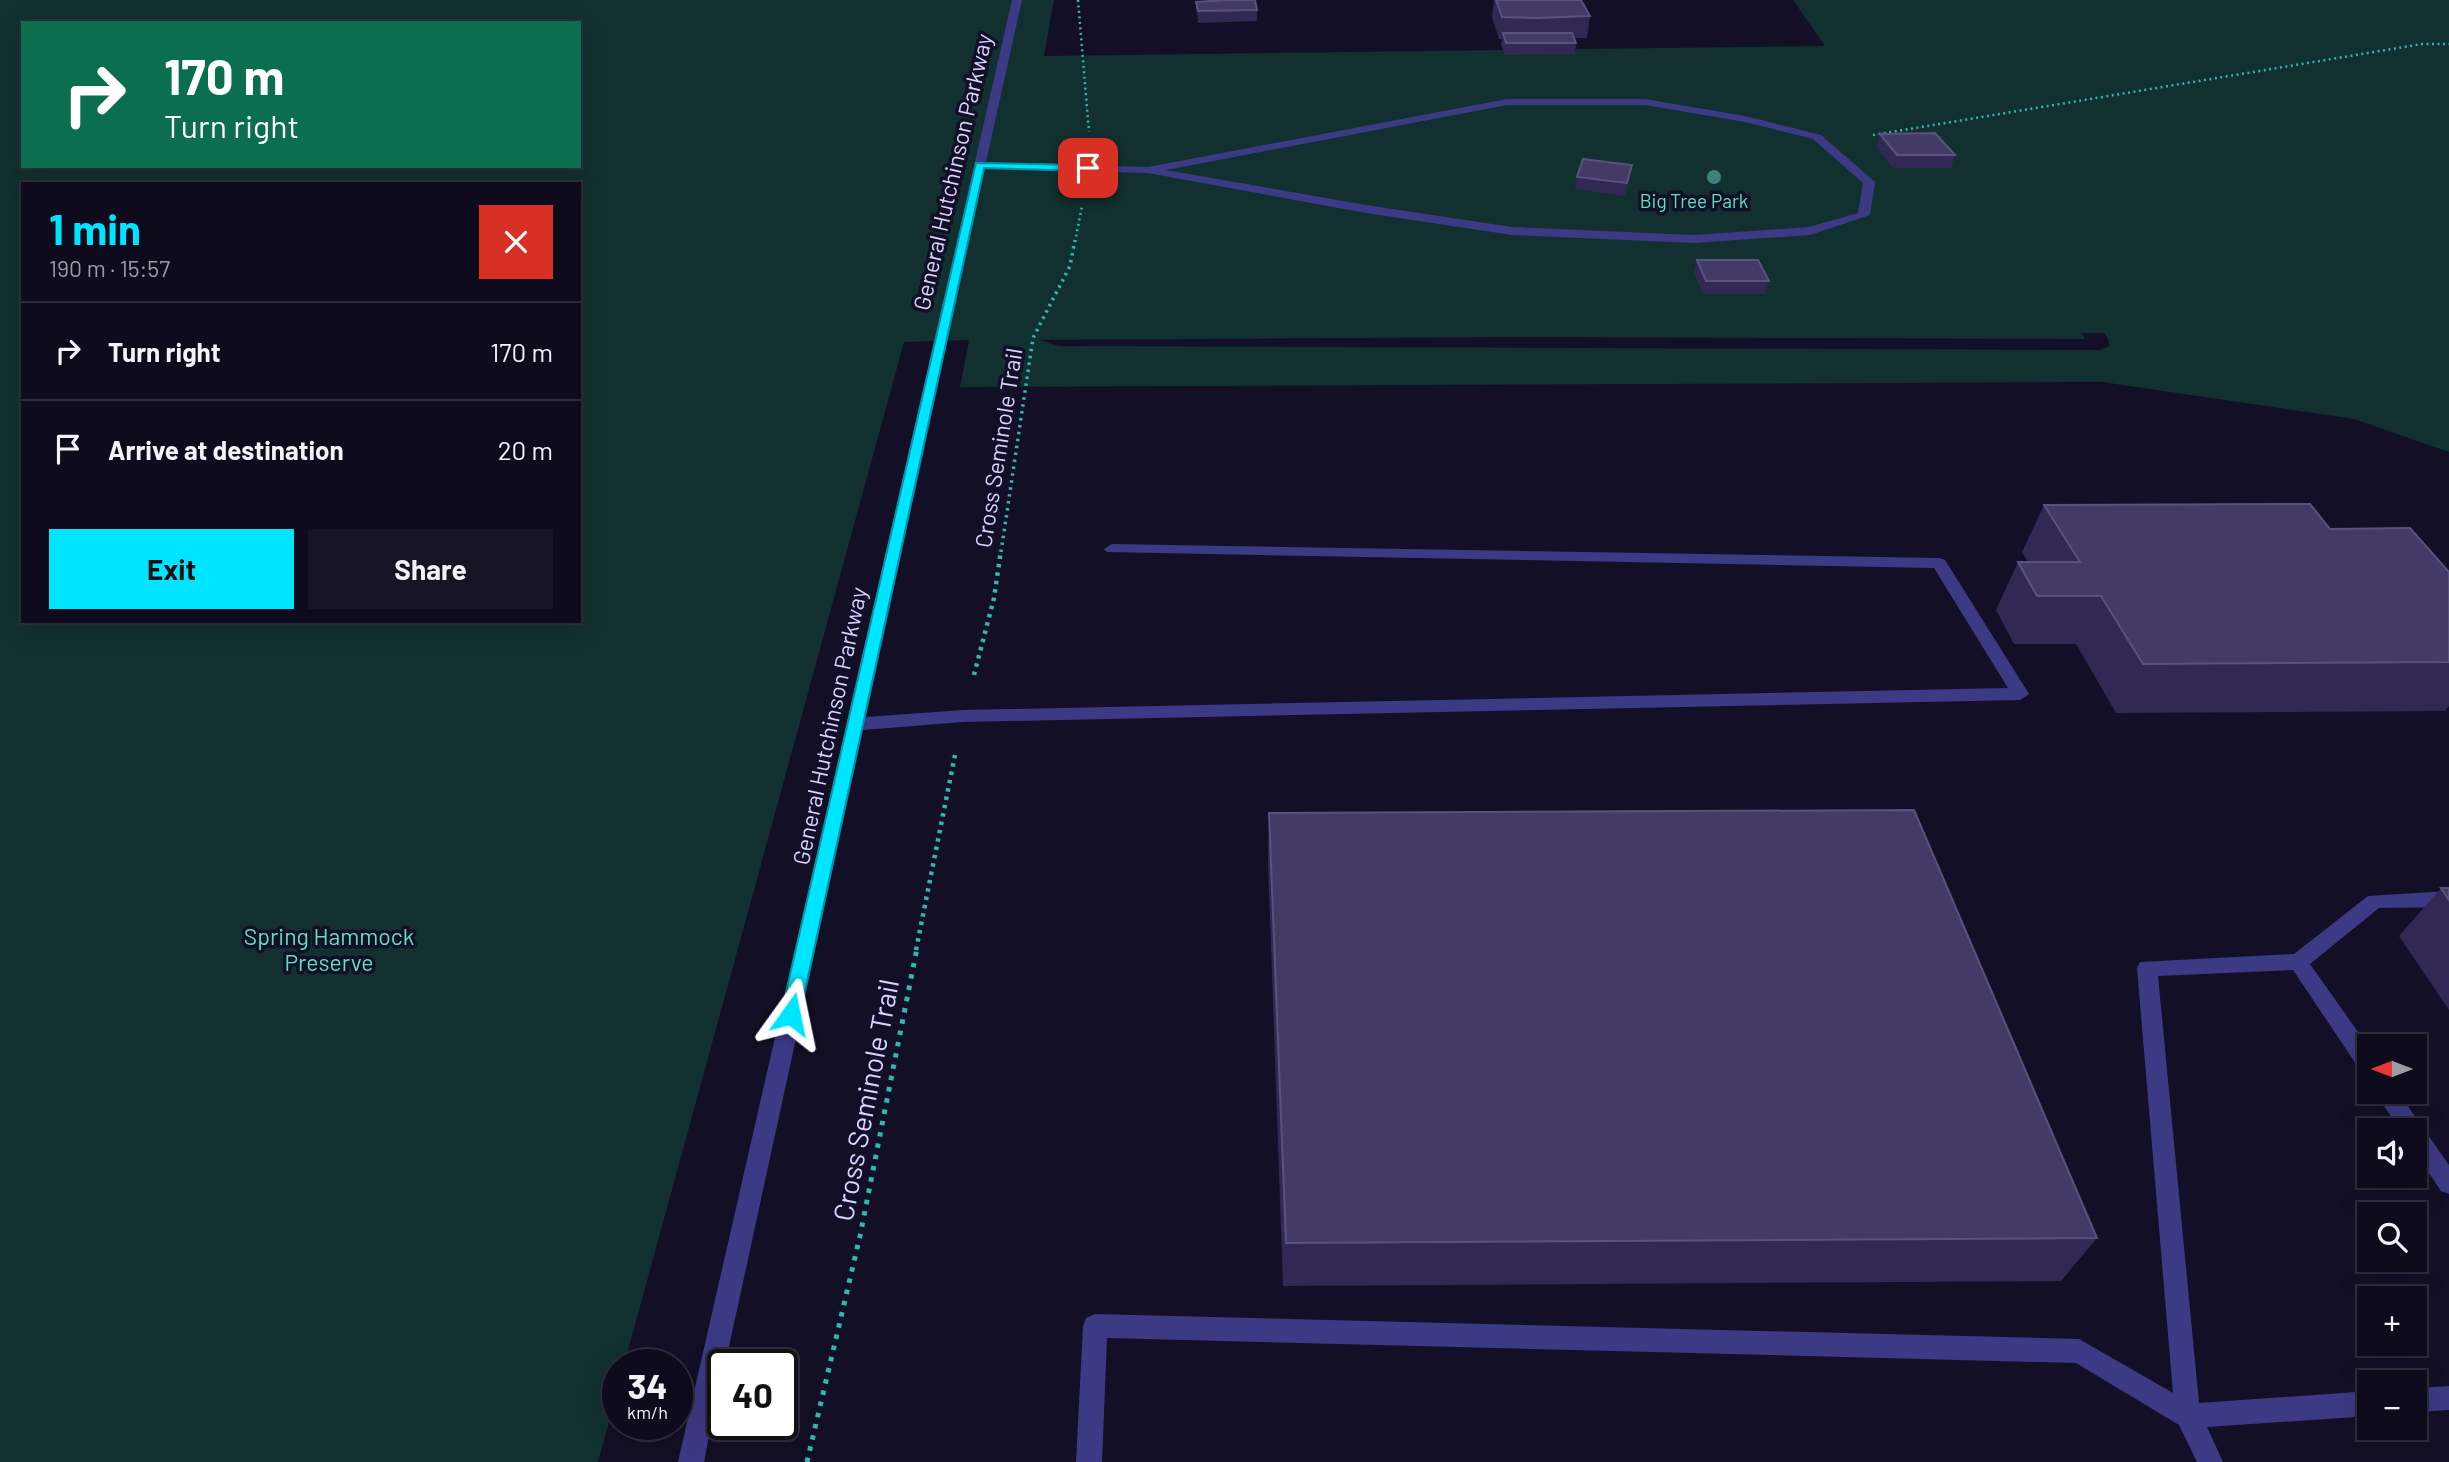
<!DOCTYPE html>
<html lang="en">
<head>
<meta charset="utf-8">
<style>
	:root { --surface:#0e0b1c; --page:#171425; --text:#f1f3f6; --muted:#9b9ba3; --line:#2e2b3b; --accent:#00e5ff }
	body { margin:0; font-family:Barlow,sans-serif; background:var(--page); color:var(--text); height:100vh; display:flex; flex-direction:column; font-size:26px; white-space:nowrap }
	* { box-sizing:border-box; margin:0 }
	p { font-size:23px; color:var(--muted) }
	.icon { flex:none; width:38px; height:38px; fill:none; stroke:currentColor; stroke-width:2; stroke-linecap:round; stroke-linejoin:round }
	.map { position:relative; flex:1; overflow:hidden }
	.panel { position:absolute; left:21px; top:182px; width:560px; height:441px; display:flex; flex-direction:column; background:var(--surface); border-radius:0px; box-shadow:0 7px 28px #0002,0 0 0 2px var(--line) }
	.panel>* { flex:none }
	.guide { position:absolute; left:21px; top:21px; width:560px; height:147px; border-radius:0px; box-shadow:0 7px 28px #0002,0 0 0 2px var(--line); background:#0b6e4f; color:#fff; overflow:hidden }
	.needle { width:46px; rotate:270deg }
	.controls { position:absolute; left:2357px; top:1034px; display:grid; gap:14px }
	.controls a { display:grid; place-items:center; width:70px; height:70px; border-radius:0px; background:var(--surface); box-shadow:0 7px 28px #0002,0 0 0 2px var(--line); font-size:35px }
	.speed { position:absolute; left:602px; top:1349px; display:flex; gap:14px; font-size:35px; font-weight:700; text-align:center }
	.speed>* { display:grid; place-content:center; width:91px; height:91px; border-radius:50%; background:var(--surface); box-shadow:0 7px 28px #0002,0 0 0 2px var(--line); line-height:1 }
	.speed small { font-size:18px; font-weight:400 }
	.speed .limit { border:4px solid #111; border-radius:10px; background:#fff; color:#111 }
	.pin { position:absolute; display:grid; place-items:center; width:60px; height:60px; color:#fff; margin:-30px; border-radius:14px; box-shadow:0 4px 10px #0006 }
	.me { position:absolute; width:77px; margin:-38px; rotate:12deg; stroke-linejoin:round; filter:drop-shadow(0 0 5px #0008) }
	.turn { display:flex; align-items:center; gap:24px; height:147px; padding:0 28px; font-size:32px }
	.turn .icon { width:91px; height:91px; stroke-width:2.5 }
	.turn b { display:block; font-size:49px; line-height:60px }
	.round { display:grid; place-items:center; flex:none; width:74px; height:74px; border-radius:0px; background:var(--page) }
	.summary { display:flex; align-items:center; justify-content:space-between; height:119px; padding:0 28px }
	h1 { font-size:42px; font-weight:700; line-height:52px; color:var(--accent) }
	.button { display:flex; gap:14px; margin-top:auto; padding:14px 28px }
	.button a { flex:1; height:80px; border-radius:0px; background:var(--accent); color:#111; font-size:28px; font-weight:700; line-height:80px; text-align:center }
	.button a+a { background:var(--page); color:var(--text) }
	ul { padding:0; list-style:none }
	li { display:flex; align-items:center; gap:21px; height:98px; padding:0 28px; border-top:2px solid var(--line) }
	li div { flex:1 }
	li b { display:block; font-size:26px }
	li em { font-style:normal }
	.map>svg:first-child { display:block }
</style>
</head>
<body>
<div class="map">
<svg width="2449" height="1462" viewBox="0 0 2449 1462">
	<rect width="100%" height="100%" fill="#130f26"/>
	<path fill="#12302f" fill-rule="evenodd" d="M0,0h1054l-10,56 781,-10 -32,-46h656v452l-95,-33 -252,-37 -1142,5 9,-47 -65,2 -280,1023h-6v24l-20,73h-598zM23,23h556v143h-556zM23,184h556v437h-556zM2081,333h23l4,6 1,7 -9,4h-20l-1021,-4 -19,-6 486,-3 559,2z"/>
	<g fill="none" stroke-linecap="round" stroke-linejoin="round">
		<g stroke="#2fb8b0" stroke-width="2.5" stroke-dasharray="2 3.5" stroke-linecap="butt">
			<polyline points="1078,0 1089,132"/>
			<polyline points="1873,135 2422,44 2449,44"/>
			<polyline points="1075,242 1082,206"/>
		</g>
		<polyline stroke="#2fb8b0" stroke-width="3.5" stroke-dasharray="2.5 4.5" stroke-linecap="butt" points="1001,552 1033,338 1070,266 1075,240"/>
		<g stroke="#2fb8b0" stroke-width="4.5" stroke-dasharray="3.5 5" stroke-linecap="butt">
			<polyline points="974,675 994,598 1001,550"/>
			<polyline points="916,950 955,755"/>
		</g>
		<polyline stroke="#2fb8b0" stroke-width="5" stroke-dasharray="4.5 7" stroke-linecap="butt" points="807,1462 860,1236 917,948"/>
		<g fill="#3d3a85" fill-rule="evenodd">
			<path d="M1012,0h10l-36,162 162,5 359,-68h138l100,17 76,19 54,47 -5,33 -60,20 -116,8 -182,-8 -146,-22 -218,-40 -163,-4 -119,548 97,-7 1045,-22 -74,-120 -827,-16 -3,-3 8,-5 827,14 6,2 84,134 -9,6 -1057,22 -100,8 -138,635h-2l-19,97h-26zM1507,105h138l100,17 68,17 50,44 -5,30 -49,14 -115,8 -182,-8 -146,-22 -200,-35z"/>
			<polygon points="2449,891 2449,907 2379,908 2310,964 2370,1049 2370,1076 2362,1073 2293,970 2158,976 2199,1403 2370,1391 2370,1416 2207,1427 2223,1462 2197,1462 2179,1425 2076,1363 1107,1338 1102,1462 1076,1462 1083,1326 1086,1318 1095,1314 2079,1339 2173,1393 2137,968 2140,962 2294,954 2368,896"/>
			<polygon points="2375,1092 2398,1092 2449,1165 2449,1194 2441,1191 2415,1152 2415,1130 2400,1130"/>
			<polygon points="2449,1386 2449,1410 2415,1412 2415,1388"/>
		</g>
	</g>
	<circle fill="#3d827b" cx="1714" cy="177" r="7"/>
	<g fill="#312854">
		<polygon points="1494,0 1581,0 1590,16 1587,38 1575,38 1576,43 1575,54 1505,55 1501,45 1502,39 1499,39 1492,17"/>
		<polygon points="1196,2 1257,10 1257,21 1198,23"/>
		<polygon points="1880,134 1955,155 1951,168 1893,168 1876,147"/>
		<polygon points="1632,165 1625,196 1575,189 1577,177"/>
		<polygon points="1697,260 1769,281 1765,294 1703,294 1694,273"/>
		<polygon points="2044,505 2330,529 2449,572 2449,706 2445,711 2116,713 2076,644 2014,644 1996,610 2018,562 2028,562 2022,552"/>
		<polygon points="1269,813 2097,1238 2061,1281 1283,1286 1268,861"/>
		<polygon points="2441,888 2449,888 2449,1010 2399,936"/>
	</g>
	<g fill="#433a66" stroke="#5a527e" stroke-width="2">
		<polygon points="1226,0 1255,0 1257,10 1198,11 1196,2"/>
		<polygon points="1496,0 1581,0 1590,16 1536,18 1502,17"/>
		<polygon points="1503,33 1572,33 1576,43 1506,43"/>
		<polygon points="1935,133 1955,155 1897,155 1880,134"/>
		<polygon points="1583,159 1632,165 1627,183 1577,177"/>
		<polygon points="1697,260 1758,260 1769,281 1706,281"/>
		<polygon points="2310,504 2330,529 2410,528 2449,572 2449,662 2143,664 2101,596 2037,596 2018,562 2080,562 2044,505"/>
		<polygon points="1914,810 2097,1238 1286,1243 1269,813"/>
		<polygon points="2441,888 2449,888 2449,900"/>
	</g>
	<polygon fill="#00e5ff" stroke="#0095a6" stroke-width="2" points="976,163 1088,165 1093,168 1088,171 984,168 800,1014 797,1019 791,1021 784,1019 781,1014"/>
	<g text-anchor="middle" stroke-width="7" stroke-linejoin="round" paint-order="stroke">
		<g font-size="19" fill="#5fe0c0" stroke="#130f26">
			<text x="1694" y="208">Big Tree Park</text>
		</g>
		<g font-size="23" fill="#d9d4ff" stroke="#130f26">
			<text transform="translate(953 172) rotate(-77)" y="8">General Hutchinson Parkway</text>
			<text transform="translate(999 448) rotate(-81)" y="8">Cross Seminole Trail</text>
			<text transform="translate(830 726) rotate(-78)" y="8">General Hutchinson Parkway</text>
		</g>
		<g font-size="23" fill="#5fe0c0" stroke="#130f26">
			<text x="329" y="945">Spring Hammock<tspan x="329" dy="26">Preserve</tspan></text>
		</g>
		<g font-size="28" fill="#d9d4ff" stroke="#130f26">
			<text transform="translate(866 1100) rotate(-79)" y="10">Cross Seminole Trail</text>
		</g>
	</g>
</svg>
<div class="controls">
<a><svg class="needle" viewBox="-14 -14 28 28"><path d="M0-13l5 13h-10z" fill="#e53935"/><path d="M0 13l5-13h-10z" fill="#9b9ba3"/></svg></a>
<a><svg class="icon" aria-label="sound" viewBox="0 0 24 24"><path d="M4 9h4l5-4v14l-5-4H4zM17 9q2 3 0 6"/></svg></a>
<a><svg class="icon" aria-label="search" viewBox="0 0 24 24"><circle cx="10" cy="10" r="6"/><path d="M15 15l6 6"/></svg></a>
<a>+</a>
<a>−</a>
</div>
<div class="speed"><div>34<small>km/h</small></div><div class="limit">40</div></div>
<div class="pin" style="left:1088px;top:168px;background:#d93025"><svg class="icon" aria-label="arrive" viewBox="0 0 24 24"><path d="M6 21V4h12l-3 4 3 4H6"/></svg></div>
<svg class="me" style="left:791px;top:1014px" viewBox="-20 -20 40 40"><path d="M0-17L14 15 0 8-14 15z" fill="#00e5ff" stroke="#fff" stroke-width="4"/></svg>
<div class="guide">
<div class="turn"><svg class="icon" aria-label="right" viewBox="0 0 24 24"><path d="M7 20v-9h11M14 6l5 5-5 5"/></svg><div><b>170 m</b>Turn right</div></div>
</div>
<section class="panel">
<div class="summary"><div><h1>1 min</h1><p>190 m · 15:57</p></div><a class="round" style="background:#d93025;color:#fff"><svg class="icon" aria-label="close" viewBox="0 0 24 24"><path d="M6 6l12 12M18 6L6 18"/></svg></a></div>
<ul>
<li><svg class="icon" aria-label="right" viewBox="0 0 24 24"><path d="M7 20v-9h11M14 6l5 5-5 5"/></svg><div><b>Turn right</b></div><em>170 m</em></li>
<li><svg class="icon" aria-label="arrive" viewBox="0 0 24 24"><path d="M6 21V4h12l-3 4 3 4H6"/></svg><div><b>Arrive at destination</b></div><em>20 m</em></li>
</ul>
<div class="button"><a>Exit</a><a>Share</a></div>
</section>
</div>
</body>
</html>
